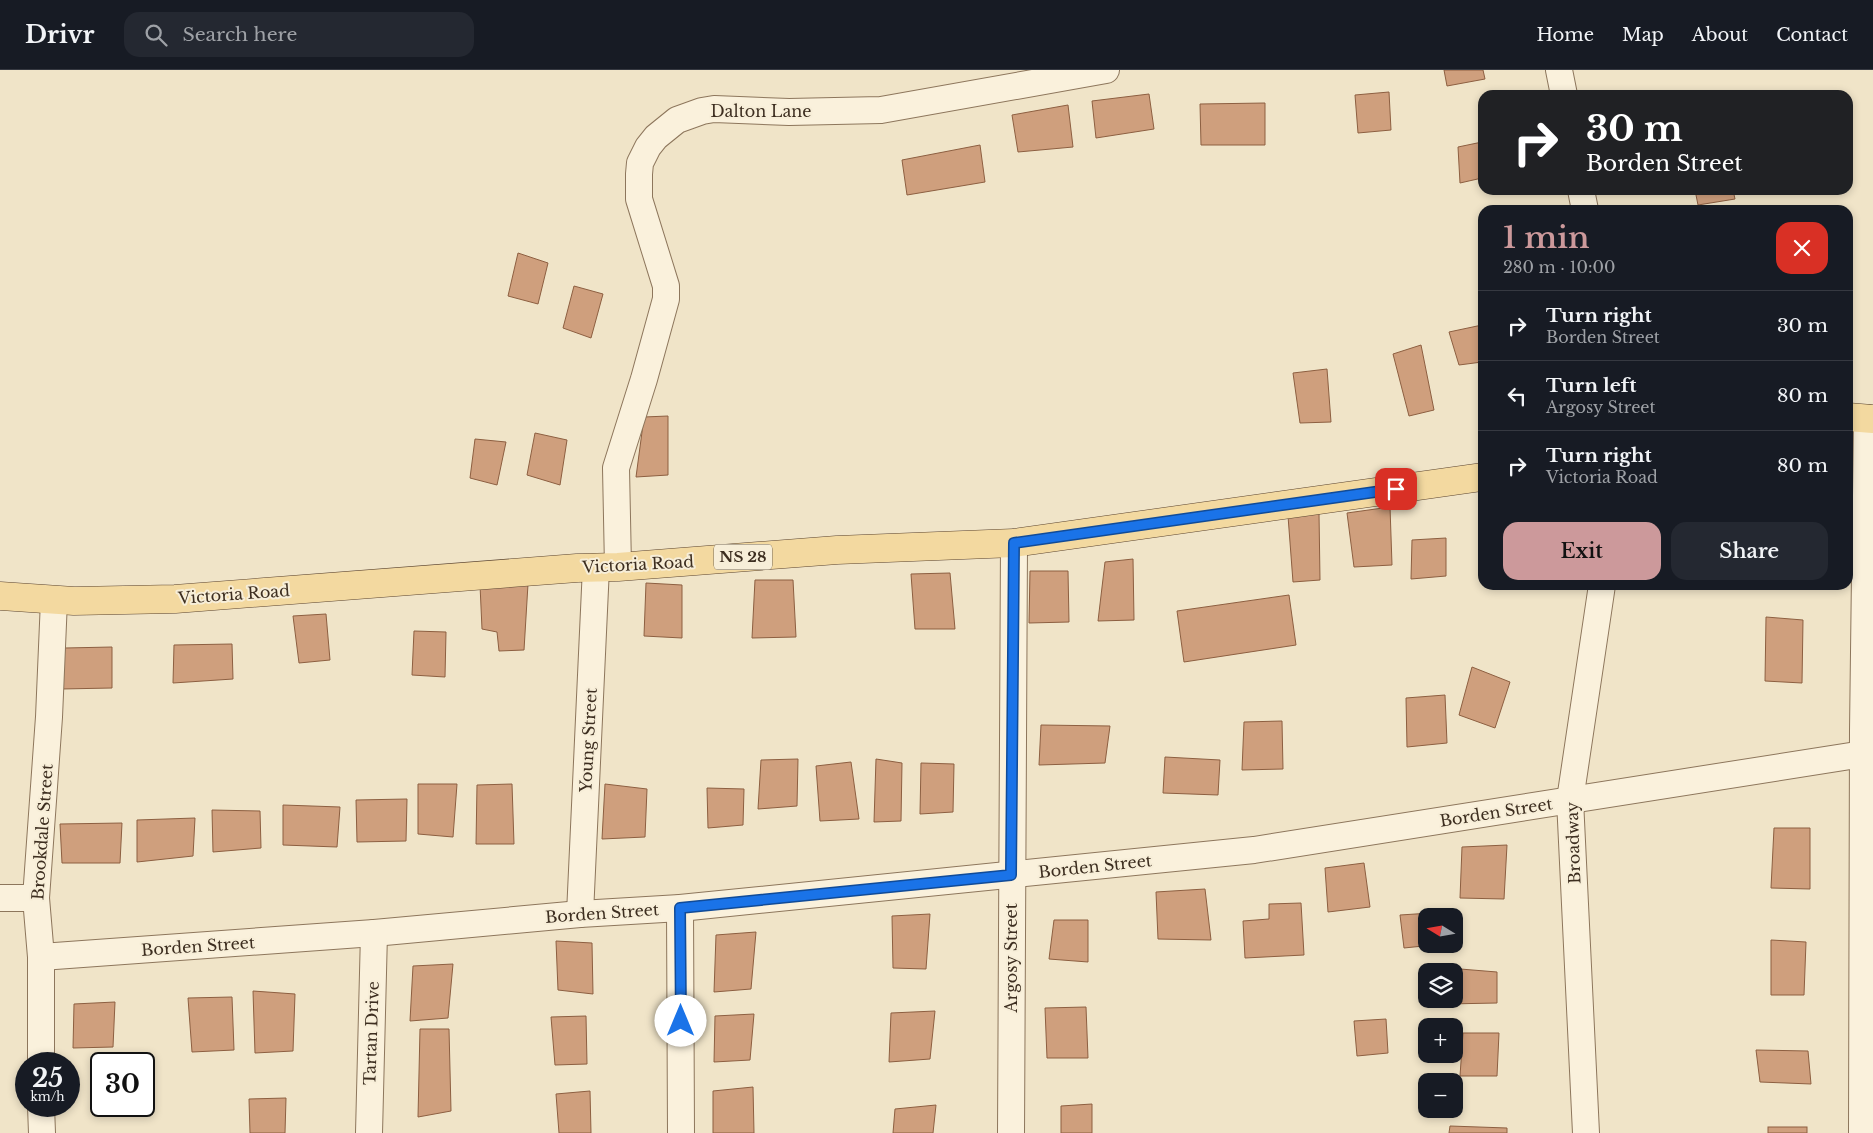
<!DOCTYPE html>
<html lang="en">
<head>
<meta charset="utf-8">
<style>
	:root { --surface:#171b24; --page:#242831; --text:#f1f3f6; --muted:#9ea1a6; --line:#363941; --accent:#cc999b }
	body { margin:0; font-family:"Libre Baskerville",serif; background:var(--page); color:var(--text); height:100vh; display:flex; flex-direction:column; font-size:19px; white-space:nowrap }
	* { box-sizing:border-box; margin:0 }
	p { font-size:16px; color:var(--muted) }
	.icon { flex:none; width:28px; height:28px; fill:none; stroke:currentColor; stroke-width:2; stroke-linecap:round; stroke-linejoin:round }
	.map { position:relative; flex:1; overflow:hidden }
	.details { position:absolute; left:1478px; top:135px; width:375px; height:385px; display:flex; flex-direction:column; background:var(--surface); border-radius:15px; box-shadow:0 2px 8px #0003 }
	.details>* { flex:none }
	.hud { position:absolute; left:1478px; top:20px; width:375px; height:105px; border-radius:15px; box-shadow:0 2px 8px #0003; background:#202124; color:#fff; overflow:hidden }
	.needle { width:32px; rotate:281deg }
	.tools { position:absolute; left:1418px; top:838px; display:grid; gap:10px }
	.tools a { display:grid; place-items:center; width:45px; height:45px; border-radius:10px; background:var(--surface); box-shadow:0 2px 8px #0003; font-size:25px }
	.speed { position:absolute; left:15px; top:982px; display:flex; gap:10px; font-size:25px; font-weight:700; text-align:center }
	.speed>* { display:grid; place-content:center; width:65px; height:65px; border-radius:50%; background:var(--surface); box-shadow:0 2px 8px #0003; line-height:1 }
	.speed small { font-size:12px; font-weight:400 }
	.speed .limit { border:2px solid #111; border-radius:8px; background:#fff; color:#111 }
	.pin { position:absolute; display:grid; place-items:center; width:42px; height:42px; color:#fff; margin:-21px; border-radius:10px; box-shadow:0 2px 8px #0006 }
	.me { position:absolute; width:55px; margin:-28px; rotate:0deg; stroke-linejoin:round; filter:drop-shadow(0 0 4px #0008) }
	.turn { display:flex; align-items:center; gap:18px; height:105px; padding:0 25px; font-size:22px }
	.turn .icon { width:65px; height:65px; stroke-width:2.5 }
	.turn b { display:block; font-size:35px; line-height:42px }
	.round { display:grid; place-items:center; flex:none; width:52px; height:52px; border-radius:15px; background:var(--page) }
	.summary { display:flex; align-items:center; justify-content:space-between; height:85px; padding:0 25px }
	h1 { font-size:30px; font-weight:600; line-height:38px; color:var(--accent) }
	.primary-button { display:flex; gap:10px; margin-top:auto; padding:10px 25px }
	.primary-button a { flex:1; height:58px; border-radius:15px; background:var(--accent); color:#111; font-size:20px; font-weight:600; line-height:58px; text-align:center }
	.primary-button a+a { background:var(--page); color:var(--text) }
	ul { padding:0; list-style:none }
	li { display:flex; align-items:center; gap:15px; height:70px; padding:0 25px; border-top:1px solid var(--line) }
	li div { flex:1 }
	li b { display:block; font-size:19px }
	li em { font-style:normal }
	header { display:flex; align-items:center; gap:30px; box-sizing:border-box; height:70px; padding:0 25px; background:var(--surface); border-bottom:1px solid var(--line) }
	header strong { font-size:24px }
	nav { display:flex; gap:28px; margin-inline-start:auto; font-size:18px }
	.search { width:350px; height:45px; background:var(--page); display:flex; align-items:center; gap:12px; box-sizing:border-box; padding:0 18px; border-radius:15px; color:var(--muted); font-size:19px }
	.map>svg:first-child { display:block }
</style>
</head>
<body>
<header>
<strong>Drivr</strong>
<div class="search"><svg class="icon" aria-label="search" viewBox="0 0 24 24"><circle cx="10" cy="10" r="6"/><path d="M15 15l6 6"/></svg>Search here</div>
<nav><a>Home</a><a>Map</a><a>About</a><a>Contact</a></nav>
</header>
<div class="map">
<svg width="1873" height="1063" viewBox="0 0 1873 1063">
	<rect width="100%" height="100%" fill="#f0e4c8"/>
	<g fill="#cf9f7d" stroke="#8d5f41">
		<polygon points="1444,0 1483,0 1485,9 1447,16"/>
		<polygon points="1389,22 1391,60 1358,63 1355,25"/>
		<polygon points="1149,24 1154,59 1096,68 1092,31"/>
		<polygon points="1265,33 1265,75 1201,75 1200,34"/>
		<polygon points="1068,35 1073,77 1018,82 1012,45"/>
		<polygon points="1482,72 1482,108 1460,113 1458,77"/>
		<polygon points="980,75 985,112 907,125 902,90"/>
		<polygon points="1695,120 1733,120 1735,129 1698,135"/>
		<polygon points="518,183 548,193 538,234 508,226"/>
		<polygon points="574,216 603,224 591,268 563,258"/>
		<polygon points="1482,255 1482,292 1459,295 1449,262"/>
		<polygon points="1421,275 1434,340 1409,346 1393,284"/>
		<polygon points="1327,299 1331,352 1300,353 1293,303"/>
		<polygon points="668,346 668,405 636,407 644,347"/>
		<polygon points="535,363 567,370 560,415 527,405"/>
		<polygon points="475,369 506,372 497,415 470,408"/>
		<polygon points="1390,437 1392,495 1354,497 1347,443"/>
		<polygon points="1319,443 1320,510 1293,512 1288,446"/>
		<polygon points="1446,468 1446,506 1411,509 1412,470"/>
		<polygon points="1133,489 1134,550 1098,551 1105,492"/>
		<polygon points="1030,501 1068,501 1069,552 1029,553"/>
		<polygon points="950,503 955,559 915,559 911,504"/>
		<polygon points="755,510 793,510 796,567 752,568"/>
		<polygon points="646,513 682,515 682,568 644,566"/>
		<polygon points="528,514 524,580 499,581 497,562 482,559 480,515"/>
		<polygon points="1289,525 1296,575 1184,592 1177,541"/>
		<polygon points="326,544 330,590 299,593 293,546"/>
		<polygon points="1766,547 1803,550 1802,613 1765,611"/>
		<polygon points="414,561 446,562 445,607 412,605"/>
		<polygon points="232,574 233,609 173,613 174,575"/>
		<polygon points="112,577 112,618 61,619 65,578"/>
		<polygon points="1472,597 1510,612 1495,658 1459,645"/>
		<polygon points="1445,625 1447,673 1407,677 1406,628"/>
		<polygon points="1282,651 1283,699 1242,700 1244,652"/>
		<polygon points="1041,655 1110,656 1105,693 1039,695"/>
		<polygon points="1165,687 1220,690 1218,725 1163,723"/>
		<polygon points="798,689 797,736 758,739 761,690"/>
		<polygon points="876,689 902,693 901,751 874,752"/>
		<polygon points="851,692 859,749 820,751 816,696"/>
		<polygon points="921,693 954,694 953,742 920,744"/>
		<polygon points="418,714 457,714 453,767 418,764"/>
		<polygon points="512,714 514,774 476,774 477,715"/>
		<polygon points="605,714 647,719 645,767 602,769"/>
		<polygon points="707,718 744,719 743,755 708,758"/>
		<polygon points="407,729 406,771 357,772 356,730"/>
		<polygon points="283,735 340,737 337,777 283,775"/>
		<polygon points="212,740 260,741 261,778 213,782"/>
		<polygon points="195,748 193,786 137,792 137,750"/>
		<polygon points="122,753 120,793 62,793 60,754"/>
		<polygon points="1774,758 1810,758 1810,819 1771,818"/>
		<polygon points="1507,775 1504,829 1460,828 1462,777"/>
		<polygon points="1364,793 1370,837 1328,842 1325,798"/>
		<polygon points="1205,819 1211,870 1158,869 1156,822"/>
		<polygon points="1301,833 1304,885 1245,888 1243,851 1269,849 1269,834"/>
		<polygon points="1431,843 1431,846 1426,846 1426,874 1433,874 1433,875 1404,878 1400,845"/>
		<polygon points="930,844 926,899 893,898 892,846"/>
		<polygon points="1054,850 1088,850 1088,892 1049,889"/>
		<polygon points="756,862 751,919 714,922 716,865"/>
		<polygon points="1771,870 1806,872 1804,925 1771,925"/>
		<polygon points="556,871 592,873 593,924 558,920"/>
		<polygon points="453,894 448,948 410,951 413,896"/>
		<polygon points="1448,898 1497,902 1497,933 1447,934 1447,929 1454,929 1454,901 1448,901"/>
		<polygon points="253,921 295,924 293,981 255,983"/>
		<polygon points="232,927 234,980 192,982 188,928"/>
		<polygon points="115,932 113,977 73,978 74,934"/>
		<polygon points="1086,937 1088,988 1047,988 1045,938"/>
		<polygon points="935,941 930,989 889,992 891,943"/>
		<polygon points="754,944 750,990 714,992 715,946"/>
		<polygon points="586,946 587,994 555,995 551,947"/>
		<polygon points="1386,949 1388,983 1357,986 1354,951"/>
		<polygon points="420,959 449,959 451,1041 418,1047"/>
		<polygon points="1463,963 1499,963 1497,1006 1460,1006"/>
		<polygon points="1756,980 1808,981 1811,1014 1760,1012"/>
		<polygon points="753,1017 754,1063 713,1063 713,1021"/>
		<polygon points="590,1021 591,1063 559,1063 556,1024"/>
		<polygon points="286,1028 285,1063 250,1063 249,1029"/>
		<polygon points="1092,1034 1092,1063 1061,1063 1061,1036"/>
		<polygon points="936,1035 933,1063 893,1063 895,1039"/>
		<polygon points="1450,1056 1507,1058 1507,1063 1449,1063"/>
		<rect x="1768" y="1057" width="39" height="6"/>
	</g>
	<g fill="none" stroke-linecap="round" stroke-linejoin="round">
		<defs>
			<g id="street">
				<polyline points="1559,0 1564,25"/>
				<polyline points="1581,120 1585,140"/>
				<polyline points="618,497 616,398 644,309 666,229 666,216 639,129 639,104 640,93 648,77 656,67 677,50 702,41 714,39 789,42 881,40 1106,0"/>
				<polyline points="0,828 36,828"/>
				<polyline points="680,838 681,1063"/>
				<polyline points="580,844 596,497"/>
				<polyline points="41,887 374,863 580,844 680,838 1254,780 1863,684 1873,688"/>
				<polyline points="41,994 41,887 36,828 49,647 54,530"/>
				<polyline points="41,1036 42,1063"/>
				<polyline points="369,1063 374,863"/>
				<polyline points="1011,1063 1014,473"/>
				<polyline points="1586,1063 1570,730 1602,515"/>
				<polyline points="1862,1063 1863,660 1867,348"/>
			</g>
			<g id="primary">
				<polyline points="1848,347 1873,349"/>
				<polyline points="0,526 74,531 175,529 577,498 618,497 837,480 1014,473 1482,407"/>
			</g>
		</defs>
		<use href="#street" stroke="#8d765c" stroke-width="28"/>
		<use href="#primary" stroke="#5b4430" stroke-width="29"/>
		<use href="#street" stroke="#faf1dc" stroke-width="26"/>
		<use href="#primary" stroke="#f3d9a0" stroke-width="28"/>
	</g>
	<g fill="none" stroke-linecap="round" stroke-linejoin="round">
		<defs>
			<polyline id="route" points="681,951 680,838 1011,805 1014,473 1396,419"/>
		</defs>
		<use href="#route" stroke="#114b97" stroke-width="12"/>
		<use href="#route" stroke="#1a73e8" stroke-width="9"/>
	</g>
	<g text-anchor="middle" stroke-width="4" stroke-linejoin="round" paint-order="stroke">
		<rect fill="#f7eed8" stroke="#756857" stroke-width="1" x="714" y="474.5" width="58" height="25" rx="4"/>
		<g font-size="15" font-weight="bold" fill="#3d2e20">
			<text x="743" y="492">NS 28</text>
		</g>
		<g font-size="16" fill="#3d2e20" stroke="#f7eed8">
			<text x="761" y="47">Dalton Lane</text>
			<text transform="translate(638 494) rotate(-3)" y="6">Victoria Road</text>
			<text transform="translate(234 524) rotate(-4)" y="6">Victoria Road</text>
			<text transform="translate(588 670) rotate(-87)" y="6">Young Street</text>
			<text transform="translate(1496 742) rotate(-9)" y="6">Borden Street</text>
			<text transform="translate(42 762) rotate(-86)" y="6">Brookdale Street</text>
			<text transform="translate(1573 773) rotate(-92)" y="6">Broadway</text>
			<text transform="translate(1095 796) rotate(-6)" y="6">Borden Street</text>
			<text transform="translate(602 843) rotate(-4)" y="6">Borden Street</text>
			<text transform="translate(198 876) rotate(-4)" y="6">Borden Street</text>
			<text transform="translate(1011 888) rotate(-90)" y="6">Argosy Street</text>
			<text transform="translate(371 963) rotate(-88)" y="6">Tartan Drive</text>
		</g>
	</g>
</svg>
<div class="tools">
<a><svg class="needle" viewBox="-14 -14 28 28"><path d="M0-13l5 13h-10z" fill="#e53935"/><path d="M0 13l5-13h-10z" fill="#9ea1a6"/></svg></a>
<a><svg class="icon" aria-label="layers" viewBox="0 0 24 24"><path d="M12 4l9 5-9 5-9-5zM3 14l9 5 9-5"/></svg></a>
<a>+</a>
<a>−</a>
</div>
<div class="speed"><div>25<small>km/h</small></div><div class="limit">30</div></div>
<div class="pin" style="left:1396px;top:419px;background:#d93025"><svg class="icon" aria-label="arrive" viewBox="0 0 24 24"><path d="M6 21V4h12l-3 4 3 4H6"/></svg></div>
<svg class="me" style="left:681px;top:951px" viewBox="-20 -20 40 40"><circle r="19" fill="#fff"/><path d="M0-13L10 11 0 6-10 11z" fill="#1a73e8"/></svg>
<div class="hud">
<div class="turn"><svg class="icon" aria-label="right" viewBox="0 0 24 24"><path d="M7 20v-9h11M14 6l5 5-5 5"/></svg><div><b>30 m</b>Borden Street</div></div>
</div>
<section class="details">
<div class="summary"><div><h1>1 min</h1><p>280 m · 10:00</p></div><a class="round" style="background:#d93025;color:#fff"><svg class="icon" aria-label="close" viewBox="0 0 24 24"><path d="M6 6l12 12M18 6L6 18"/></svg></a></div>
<ul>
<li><svg class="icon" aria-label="right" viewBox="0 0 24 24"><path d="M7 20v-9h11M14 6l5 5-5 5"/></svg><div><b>Turn right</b><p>Borden Street</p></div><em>30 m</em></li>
<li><svg class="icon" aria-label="left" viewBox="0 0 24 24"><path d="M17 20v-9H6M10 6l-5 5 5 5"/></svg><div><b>Turn left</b><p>Argosy Street</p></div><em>80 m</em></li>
<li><svg class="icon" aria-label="right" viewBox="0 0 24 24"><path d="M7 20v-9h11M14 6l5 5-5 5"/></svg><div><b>Turn right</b><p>Victoria Road</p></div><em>80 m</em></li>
</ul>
<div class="primary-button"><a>Exit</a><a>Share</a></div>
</section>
</div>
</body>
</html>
